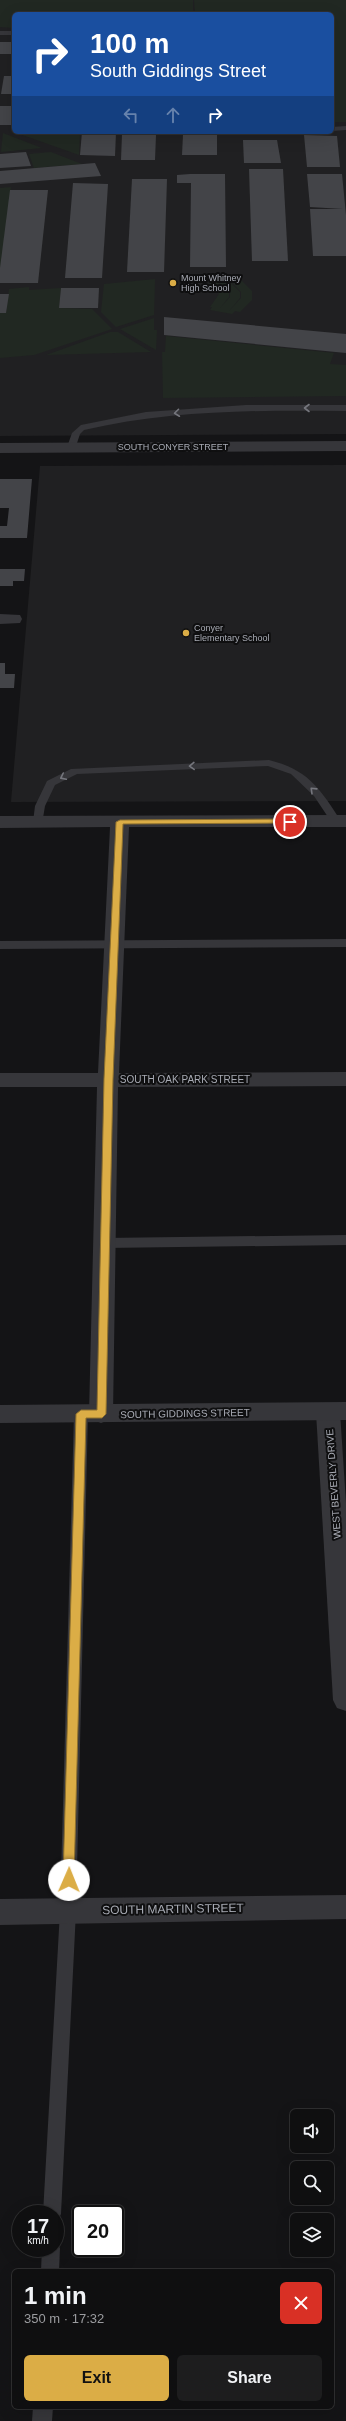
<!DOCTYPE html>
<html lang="en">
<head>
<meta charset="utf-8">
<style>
	:root { --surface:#0f0f10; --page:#1d1d1e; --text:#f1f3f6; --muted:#9b9c9f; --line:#2f2f30; --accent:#dbad46 }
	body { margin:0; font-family:Helvetica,sans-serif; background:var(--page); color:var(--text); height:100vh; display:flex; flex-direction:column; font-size:15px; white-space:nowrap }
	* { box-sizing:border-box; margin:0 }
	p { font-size:13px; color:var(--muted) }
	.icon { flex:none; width:22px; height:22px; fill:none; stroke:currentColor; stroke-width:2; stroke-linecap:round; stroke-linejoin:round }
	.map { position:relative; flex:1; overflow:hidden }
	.side { position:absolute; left:12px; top:2269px; width:322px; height:140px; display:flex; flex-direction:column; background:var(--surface); border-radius:6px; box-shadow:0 4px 16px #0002,0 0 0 1px var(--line) }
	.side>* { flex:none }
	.top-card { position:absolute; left:12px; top:12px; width:322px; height:122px; border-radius:6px; box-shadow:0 4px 16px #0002,0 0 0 1px var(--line); background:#1a4fa0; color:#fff; overflow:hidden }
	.tools { position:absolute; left:290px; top:2109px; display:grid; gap:8px }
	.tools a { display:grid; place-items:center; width:44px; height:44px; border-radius:6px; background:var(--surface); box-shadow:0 4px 16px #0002,0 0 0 1px var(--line); font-size:20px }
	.speed { position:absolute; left:12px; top:2205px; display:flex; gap:8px; font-size:20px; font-weight:700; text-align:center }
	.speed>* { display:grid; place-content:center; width:52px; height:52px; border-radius:50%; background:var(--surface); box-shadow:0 4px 16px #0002,0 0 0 1px var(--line); line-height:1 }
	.speed small { font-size:10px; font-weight:400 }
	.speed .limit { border:2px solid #111; border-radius:6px; background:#fff; color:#111 }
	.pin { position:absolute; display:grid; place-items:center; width:34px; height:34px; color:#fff; margin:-17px; border:2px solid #fff; border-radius:50%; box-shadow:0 1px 4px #0007 }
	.me { position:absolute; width:44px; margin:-22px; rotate:1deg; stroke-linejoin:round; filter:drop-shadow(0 0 3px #0008) }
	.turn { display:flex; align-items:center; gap:14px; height:84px; padding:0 12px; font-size:18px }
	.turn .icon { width:52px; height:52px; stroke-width:2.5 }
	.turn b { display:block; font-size:28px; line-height:34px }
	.lanes { display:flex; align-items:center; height:38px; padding:0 12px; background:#0003; justify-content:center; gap:20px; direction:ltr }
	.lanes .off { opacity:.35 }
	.round { display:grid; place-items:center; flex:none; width:42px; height:42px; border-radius:6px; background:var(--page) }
	.headline { display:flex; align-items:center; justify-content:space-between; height:68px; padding:0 12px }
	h1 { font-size:24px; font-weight:700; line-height:30px }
	.action { display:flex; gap:8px; margin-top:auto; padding:8px 12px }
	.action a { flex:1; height:46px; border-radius:6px; background:var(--accent); color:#111; font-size:16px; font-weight:700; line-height:46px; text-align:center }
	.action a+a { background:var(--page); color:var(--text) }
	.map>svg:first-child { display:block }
</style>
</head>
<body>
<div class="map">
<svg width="346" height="2421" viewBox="0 0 346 2421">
	<rect width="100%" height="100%" fill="#141416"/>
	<g fill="#202022" fill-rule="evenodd">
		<path d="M0,0h346v434l-346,2zM14,14h318v118h-318z"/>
		<polygon points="346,465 346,801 11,802 40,466"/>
	</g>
	<g fill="#212822">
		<polygon points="0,0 193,0 193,14 14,14 14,28 0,27"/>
		<polygon points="194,0 346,0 346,122 332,122 332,14 197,14 195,13"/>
		<polygon points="14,132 80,132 79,155"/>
		<polygon points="3,133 42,148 1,152"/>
		<polygon points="51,152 82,164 34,168 29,154"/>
		<polygon points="11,187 0,278 0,188"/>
		<polygon points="232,277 235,280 240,279 252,291 252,300 240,312 235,311 232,314 210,310 212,307 210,307 219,294 208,284 212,283 211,281 215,280 229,293 229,297 220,308 230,297 230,293 216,280 226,278 240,292 240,298 229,311 241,298 241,292 228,278"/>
		<polygon points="155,279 154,315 116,327 101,312 104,284"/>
		<polygon points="29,287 29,290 61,288 59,308 92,309 112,329 34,355 0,358 0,313 6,313 9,289"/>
		<polygon points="154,318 154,330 157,330 156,350 120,329"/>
		<polygon points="110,332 118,332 151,352 46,355"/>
		<polygon points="166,336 334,353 330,364 346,365 346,396 163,398 162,352 165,352"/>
	</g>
	<g fill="#434448">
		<rect x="0" y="42" width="14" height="12"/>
		<polygon points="4,76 14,76 14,94 1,94"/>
		<rect x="0" y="106" width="14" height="19"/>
		<polygon points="82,132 116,132 115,156 80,155"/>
		<polygon points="119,132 151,132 151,135 156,135 155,160 121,160 122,134 118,134"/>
		<polygon points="183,135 217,135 217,155 182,155"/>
		<polygon points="304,135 337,136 340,167 307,167"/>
		<polygon points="243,140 277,140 281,163 244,163"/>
		<polygon points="26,152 31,166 0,168 0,154"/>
		<polygon points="95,163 101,176 0,184 0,171"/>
		<polygon points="249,169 283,169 288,261 252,261"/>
		<polygon points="190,174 225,174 226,267 190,267 191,183 177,183 177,175"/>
		<polygon points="307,174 342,174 346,215 346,256 313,256 310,209 343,209 310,207"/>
		<polygon points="132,179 167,179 164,272 127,272"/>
		<polygon points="73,183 108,184 102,278 65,278"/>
		<polygon points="10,190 48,190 38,283 0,283 0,268"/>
		<polygon points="61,288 99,288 98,308 59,308"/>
		<polygon points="0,294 9,294 6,313 0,313"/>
		<polygon points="164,317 346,334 346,353 164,335"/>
		<polygon points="0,479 32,479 27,538 0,538 0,526 7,526 9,508 0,508"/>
		<polygon points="0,569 25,569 24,581 13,581 13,586 0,586"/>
		<polygon points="0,663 5,663 5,674 15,674 14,688 0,688"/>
	</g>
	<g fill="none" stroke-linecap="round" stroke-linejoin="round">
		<g fill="#36363a" fill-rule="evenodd">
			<rect x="0" y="31" width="14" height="4"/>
			<polygon points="346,126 346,130 332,131 332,127"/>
			<path d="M233,132h24c-5,4 -19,4 -24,0z"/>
			<path d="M246,405h100v6c-88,-1 -175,-1 -262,19l-4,4 -5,15 -8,-2 5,-14 9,-8 65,-13z"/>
			<path d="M269,760c40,10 51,29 72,61l-1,2h-8l-18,-27 -23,-22 -23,-8 -191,8 -22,11 -10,21 -3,18 -4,1 -5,-3 2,-16 12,-25 24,-12z"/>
			<polygon points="346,939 346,947 0,949 0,941"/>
			<polygon points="346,1235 346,1245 104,1248 97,1243 104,1238"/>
			<polygon points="81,1409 86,1410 88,1414 76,1911 61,2214 58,2220 55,2222 55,2214 43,2214 60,1911 74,1414 76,1410"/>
			<polygon points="55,2241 60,2248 59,2271 41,2271 42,2248 55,2248"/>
			<polygon points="33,2407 53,2407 52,2421 32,2421"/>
		</g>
		<g fill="#36363a" fill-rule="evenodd">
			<polygon points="0,614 20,615 22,619 20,623 0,624"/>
			<polygon points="346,815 346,827 129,827 119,1073 346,1072 346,1086 118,1087 113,1414 109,1420 101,1423 93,1420 89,1414 97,1087 0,1087 0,1073 98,1073 110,827 0,828 0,816"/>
			<polygon points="328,1403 336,1406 340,1412 346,1503 346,1711 337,1708 333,1700 316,1412 320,1406"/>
			<polygon points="346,1895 346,1919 0,1925 0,1899"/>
		</g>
		<g fill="#36363a" fill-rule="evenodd">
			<polygon points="346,441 346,451 0,453 0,443"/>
			<polygon points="346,1402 346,1420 0,1423 0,1405"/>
		</g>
	</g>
	<defs><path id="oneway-chevron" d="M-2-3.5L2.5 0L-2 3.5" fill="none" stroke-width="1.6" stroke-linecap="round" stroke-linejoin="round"/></defs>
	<g stroke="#75767d">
		<use href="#oneway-chevron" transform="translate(307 408) rotate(-180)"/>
		<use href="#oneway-chevron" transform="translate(177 413) rotate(173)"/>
		<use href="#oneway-chevron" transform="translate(192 766) rotate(178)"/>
		<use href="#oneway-chevron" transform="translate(63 777) rotate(154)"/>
		<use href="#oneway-chevron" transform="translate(313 790) rotate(-136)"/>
	</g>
	<polygon fill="#dbad46" stroke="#8e702e" points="290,819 292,820 292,823 123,824 113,1079 106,1414 102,1418 86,1418 74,1880 69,1885 63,1880 76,1414 81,1410 97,1410 104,1079 116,822 120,820"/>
	<g fill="#dbad46" stroke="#0f0f10" stroke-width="1.5">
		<circle cx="173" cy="283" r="4"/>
		<circle cx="186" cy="633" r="4"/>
	</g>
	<g text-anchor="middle" stroke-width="4" stroke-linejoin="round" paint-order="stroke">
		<g font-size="9" fill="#a8abb4" stroke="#0f0f10" text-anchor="start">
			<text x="181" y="281">Mount Whitney<tspan x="181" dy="10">High School</tspan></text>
			<text x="194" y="631">Conyer<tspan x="194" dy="10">Elementary School</tspan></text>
		</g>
		<g font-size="9" fill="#a8abb4" stroke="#0f0f10">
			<text x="173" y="450">SOUTH CONYER STREET</text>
		</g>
		<g font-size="10" fill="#a8abb4" stroke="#0f0f10">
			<text x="185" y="1083">SOUTH OAK PARK STREET</text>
			<text transform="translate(185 1413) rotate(-1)" y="4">SOUTH GIDDINGS STREET</text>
			<text transform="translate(333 1484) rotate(-94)" y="4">WEST BEVERLY DRIVE</text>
		</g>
		<g font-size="12" fill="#a8abb4" stroke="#0f0f10">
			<text transform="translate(173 1909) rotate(-1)" y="4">SOUTH MARTIN STREET</text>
		</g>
	</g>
</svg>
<div class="tools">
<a><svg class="icon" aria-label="sound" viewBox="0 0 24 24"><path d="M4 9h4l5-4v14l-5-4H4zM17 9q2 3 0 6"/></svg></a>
<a><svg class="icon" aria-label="search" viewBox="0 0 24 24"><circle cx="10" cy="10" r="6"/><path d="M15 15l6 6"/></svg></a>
<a><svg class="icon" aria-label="layers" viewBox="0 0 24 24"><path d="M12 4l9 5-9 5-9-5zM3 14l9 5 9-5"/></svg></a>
</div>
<div class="speed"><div>17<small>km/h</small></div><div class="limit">20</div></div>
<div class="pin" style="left:290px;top:822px;background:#d93025"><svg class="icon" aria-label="arrive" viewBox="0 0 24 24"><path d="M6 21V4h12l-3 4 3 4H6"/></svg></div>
<svg class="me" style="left:69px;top:1880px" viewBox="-20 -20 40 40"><circle r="19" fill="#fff"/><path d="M0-13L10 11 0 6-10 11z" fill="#dbad46"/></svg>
<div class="top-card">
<div class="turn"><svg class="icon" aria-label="right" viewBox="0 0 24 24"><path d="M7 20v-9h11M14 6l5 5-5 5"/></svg><div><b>100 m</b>South Giddings Street</div></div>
<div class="lanes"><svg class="icon off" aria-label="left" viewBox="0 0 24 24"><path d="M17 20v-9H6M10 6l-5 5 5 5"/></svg><svg class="icon off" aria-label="ahead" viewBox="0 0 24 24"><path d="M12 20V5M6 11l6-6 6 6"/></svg><svg class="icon" aria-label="right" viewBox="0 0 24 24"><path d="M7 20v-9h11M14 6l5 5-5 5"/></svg></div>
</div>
<section class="side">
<div class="headline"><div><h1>1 min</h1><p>350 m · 17:32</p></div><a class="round" style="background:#d93025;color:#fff"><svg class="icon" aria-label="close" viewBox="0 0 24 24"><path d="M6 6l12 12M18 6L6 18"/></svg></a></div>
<div class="action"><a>Exit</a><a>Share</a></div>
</section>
</div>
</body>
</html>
